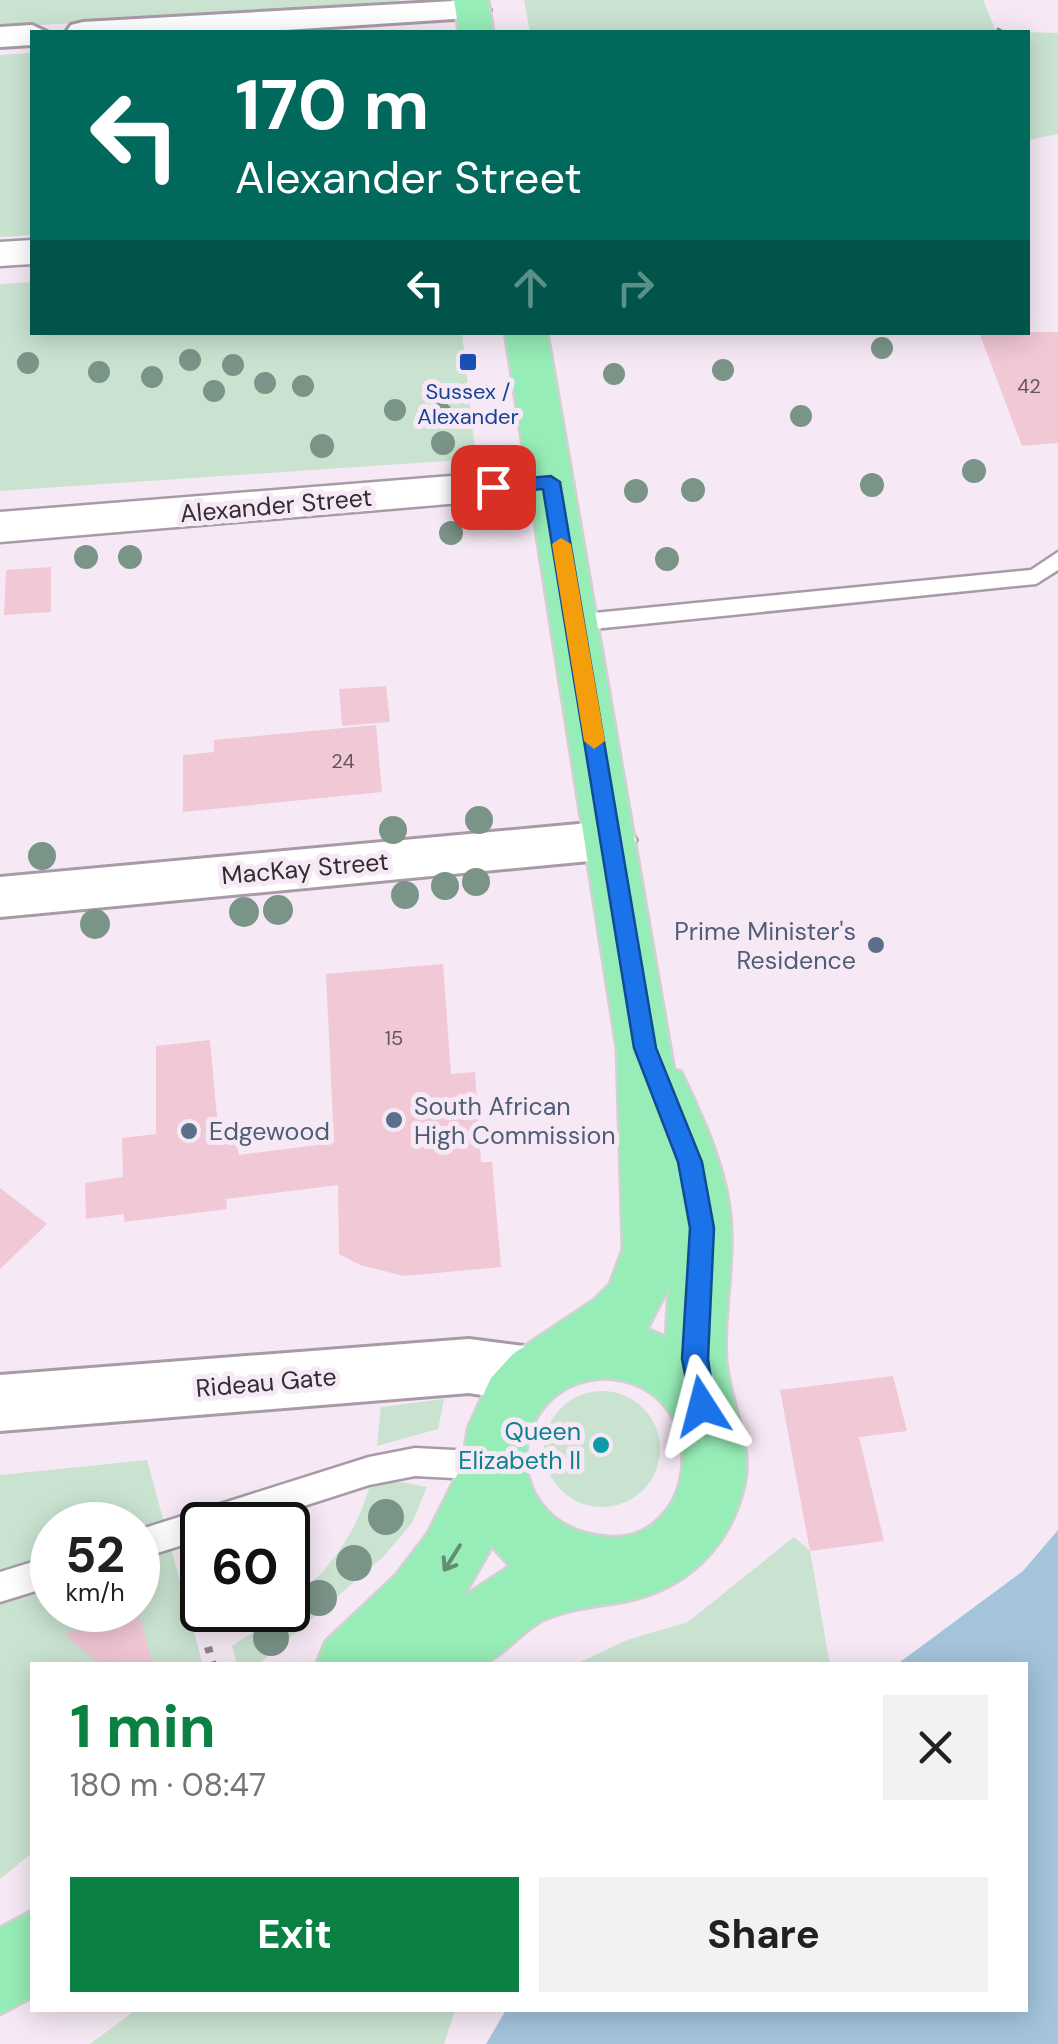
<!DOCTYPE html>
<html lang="en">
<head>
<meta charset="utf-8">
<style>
	:root { --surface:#fff; --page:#f2f2f2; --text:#202124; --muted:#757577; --accent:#0b8043 }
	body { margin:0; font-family:"DM Sans",sans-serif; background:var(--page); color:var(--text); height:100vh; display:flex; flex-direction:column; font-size:38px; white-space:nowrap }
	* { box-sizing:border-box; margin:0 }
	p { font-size:32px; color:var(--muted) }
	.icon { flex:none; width:55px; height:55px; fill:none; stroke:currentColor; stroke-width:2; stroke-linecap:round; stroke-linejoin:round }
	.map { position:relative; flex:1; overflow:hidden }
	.panel { position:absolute; left:30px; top:1662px; width:998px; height:350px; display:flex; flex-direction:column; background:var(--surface); border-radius:0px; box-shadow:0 5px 25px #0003 }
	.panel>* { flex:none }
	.hud { position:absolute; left:30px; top:30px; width:1000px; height:305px; border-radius:0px; box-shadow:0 5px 25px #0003; background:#00695c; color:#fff; overflow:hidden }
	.speed { position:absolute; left:30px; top:1502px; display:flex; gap:20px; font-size:50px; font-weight:700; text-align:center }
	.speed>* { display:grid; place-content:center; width:130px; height:130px; border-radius:50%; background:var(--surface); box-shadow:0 5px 25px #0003; line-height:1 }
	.speed small { font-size:25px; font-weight:400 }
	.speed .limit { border:5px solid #111; border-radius:15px; background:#fff; color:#111 }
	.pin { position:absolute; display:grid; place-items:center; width:85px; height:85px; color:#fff; margin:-42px; border-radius:20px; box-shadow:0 5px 15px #0006 }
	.me { position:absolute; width:110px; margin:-55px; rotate:351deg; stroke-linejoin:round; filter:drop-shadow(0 0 8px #0008) }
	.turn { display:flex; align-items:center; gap:35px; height:210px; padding:0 40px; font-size:45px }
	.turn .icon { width:130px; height:130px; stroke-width:2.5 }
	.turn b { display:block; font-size:70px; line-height:85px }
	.lanes { display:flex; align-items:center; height:95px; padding:0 40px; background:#0003; justify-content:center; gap:50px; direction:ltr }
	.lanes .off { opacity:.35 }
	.round { display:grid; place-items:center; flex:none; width:105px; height:105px; border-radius:0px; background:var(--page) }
	.headline { display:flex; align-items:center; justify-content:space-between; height:170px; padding:0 40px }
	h1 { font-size:60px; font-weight:700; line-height:75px; color:var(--accent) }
	.action { display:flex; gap:20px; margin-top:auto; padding:20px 40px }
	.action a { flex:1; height:115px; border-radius:0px; background:var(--accent); color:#fff; font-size:40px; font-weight:700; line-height:115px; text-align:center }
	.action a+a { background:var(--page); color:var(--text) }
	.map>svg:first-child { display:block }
</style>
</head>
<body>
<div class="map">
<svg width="1058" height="2044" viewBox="0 0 1058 2044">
	<rect width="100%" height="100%" fill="#f6e9f5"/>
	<g fill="#cae3d1" fill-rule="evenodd">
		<polygon points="0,0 401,0 382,7 0,27"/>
		<polygon points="524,0 983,0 996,31 1058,33 1058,134 1028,140 1028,32 530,32"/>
		<polygon points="32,53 32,235 0,237 0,55"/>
		<polygon points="32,282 32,332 462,333 476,459 0,491 0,284"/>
		<circle cx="602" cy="1449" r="58"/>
		<polygon points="444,1399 438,1429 377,1446 381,1407"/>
		<path d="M147,1460l56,205h-171v188l-32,26v-404zM52,1525h86v85h-86z"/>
		<path d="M395,1481l32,6 -15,36 -28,33 -126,109h-21l-5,-19 56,-36v-4c38,-34 67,-68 81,-118z"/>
		<polygon points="794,1537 810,1551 830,1665 574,1665 627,1640 688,1622"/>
		<polygon points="136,2010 455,2010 444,2044 90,2044"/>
	</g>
	<polygon fill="#a3c4db" points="1058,1530 1058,2044 486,2044 506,2010 1025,2010 1025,1665 896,1665 1023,1571"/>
	<g fill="#f1c8d5">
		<polygon points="979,332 1058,332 1058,443 1022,446"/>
		<polygon points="51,567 51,612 4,615 6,570"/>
		<polygon points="386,686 390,722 342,726 339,689"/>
		<polygon points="376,725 382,792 183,812 183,755 214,752 214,740"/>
		<polygon points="443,964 451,1074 475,1072 481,1162 492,1162 501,1267 404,1276 360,1265 339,1254 338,1185 226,1199 227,1209 124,1222 124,1214 86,1219 85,1183 123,1177 122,1138 156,1134 156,1046 210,1040 218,1128 222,1127 223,1135 234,1134 239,1155 334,1143 326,974"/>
		<polygon points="0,1188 47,1224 0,1269"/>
		<polygon points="893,1376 907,1431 859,1437 884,1541 810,1551 780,1390"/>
		<polygon points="138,1610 153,1665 100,1665 64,1634"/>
	</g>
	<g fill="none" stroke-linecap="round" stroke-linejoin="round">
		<defs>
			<g id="service">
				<polygon points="1058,552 1058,570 1036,584 574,631 563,623 574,615 1031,570"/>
				<polygon points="415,1448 492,1452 502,1456 506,1466 502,1476 492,1480 415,1476 369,1485 245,1525 202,1525 202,1539 138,1559 138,1530 369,1457"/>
				<polygon points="52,1556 52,1586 0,1602 0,1572"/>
			</g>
			<g id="minor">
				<polygon points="472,0 485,3 490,10 485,17 254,32 66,32 71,25 83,22"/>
				<polygon points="32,25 47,32 32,32 32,45 0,47 0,27"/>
				<polygon points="611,821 628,827 636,840 628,853 611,859 0,917 0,877"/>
				<polygon points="469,1339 532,1347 553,1355 562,1375 553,1395 532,1403 469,1393 0,1431 0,1375"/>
			</g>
			<g id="tertiary">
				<polygon points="32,240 32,264 0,266 0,242"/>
				<polygon points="551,468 567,472 573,483 567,494 0,542 0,512"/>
			</g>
			<g id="primary">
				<polygon points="454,0 488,0 493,32 459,32"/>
				<path d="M505,332h42l127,738 7,2c23,48 49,104 50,159 2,42 -8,86 -5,129 3,43 28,82 18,126 -14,60 -57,103 -118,115 -28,5 -54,7 -81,18 -23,10 -45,43 -69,46 -52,6 -108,0 -160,0l10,-24 70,-66 32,-42 35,-70 5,-35 23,-50 22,-24 81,-54 16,-16 13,-35 -6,-200zM669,1286l-3,51 -19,-8zM605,1378c111,6 95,165 4,159 -113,-7 -107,-154 -4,-159zM492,1546l18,20 -47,31z"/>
				<polygon points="32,1911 32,1997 0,2014 0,1928"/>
			</g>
		</defs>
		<use href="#service" stroke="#a89ba7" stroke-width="5"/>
		<use href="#minor" stroke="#a89ba7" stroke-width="6"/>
		<use href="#tertiary" stroke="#a89ba7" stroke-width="5"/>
		<use href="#primary" stroke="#d2d1d2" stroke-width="5"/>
		<polyline stroke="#8d848c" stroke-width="5" stroke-dasharray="4 5" stroke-linecap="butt" points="998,32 1001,26"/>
		<polyline stroke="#8d848c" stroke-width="8" stroke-dasharray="6 9" stroke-linecap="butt" points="208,1647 213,1665"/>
		<use href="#service" fill="#fff" fill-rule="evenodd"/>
		<use href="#minor" fill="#fff" fill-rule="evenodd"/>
		<use href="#tertiary" fill="#fff" fill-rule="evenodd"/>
		<use href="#primary" fill="#96edb7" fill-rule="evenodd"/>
	</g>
	<g fill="#7b9488">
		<circle cx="882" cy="348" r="11"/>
		<circle cx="190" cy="360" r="11"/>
		<circle cx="28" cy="363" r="11"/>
		<circle cx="233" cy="365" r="11"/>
		<circle cx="723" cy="370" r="11"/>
		<circle cx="99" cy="372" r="11"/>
		<circle cx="614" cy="374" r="11"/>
		<circle cx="152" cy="377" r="11"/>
		<circle cx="265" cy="383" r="11"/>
		<circle cx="303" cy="386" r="11"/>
		<circle cx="214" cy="391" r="11"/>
		<circle cx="395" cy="410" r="11"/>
		<circle cx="441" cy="413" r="11"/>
		<circle cx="801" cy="416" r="11"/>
		<circle cx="443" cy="443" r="12"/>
		<circle cx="322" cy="446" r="12"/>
		<circle cx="974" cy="471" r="12"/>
		<circle cx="872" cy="485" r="12"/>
		<circle cx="693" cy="490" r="12"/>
		<circle cx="636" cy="491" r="12"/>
		<circle cx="451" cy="533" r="12"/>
		<circle cx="86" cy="557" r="12"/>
		<circle cx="130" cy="557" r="12"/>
		<circle cx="667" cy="559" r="12"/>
		<circle cx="479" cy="820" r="14"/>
		<circle cx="393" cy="830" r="14"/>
		<circle cx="42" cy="856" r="14"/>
		<circle cx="476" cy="882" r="14"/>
		<circle cx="445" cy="886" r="14"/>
		<circle cx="405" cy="895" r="14"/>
		<circle cx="278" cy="910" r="15"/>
		<circle cx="244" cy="912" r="15"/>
		<circle cx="95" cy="924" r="15"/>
		<circle cx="386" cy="1517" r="18"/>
		<circle cx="354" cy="1563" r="18"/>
		<circle cx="319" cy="1598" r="18"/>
		<circle cx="271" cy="1638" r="18"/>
	</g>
	<defs><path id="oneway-shaft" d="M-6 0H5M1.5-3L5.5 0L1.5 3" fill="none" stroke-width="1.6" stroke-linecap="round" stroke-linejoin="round" transform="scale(2.5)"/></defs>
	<use stroke="#648d74" href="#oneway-shaft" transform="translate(452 1558) rotate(122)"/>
	<polygon fill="#1a73e8" stroke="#114b97" stroke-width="2.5" points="551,476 560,482 656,1048 702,1162 714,1228 708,1359 715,1406 712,1414 702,1418 693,1414 682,1359 690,1228 678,1162 634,1048 543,489 493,493 484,487 493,481"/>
	<polygon fill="#f59e0b" points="561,538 571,544 605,741 594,749 584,741 552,544"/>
	<rect fill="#1a4fb4" stroke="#f6e9f5" stroke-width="4" x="458" y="352" width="20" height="20" rx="5"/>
	<g fill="#5c6f8a" stroke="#f6e9f5" stroke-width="4">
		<circle cx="876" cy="945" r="10"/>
		<circle cx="394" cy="1120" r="10"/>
		<circle cx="189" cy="1131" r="10"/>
	</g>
	<circle fill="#0f9aa8" stroke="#f6e9f5" stroke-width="4" cx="601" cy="1445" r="10"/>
	<g text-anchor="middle" stroke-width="10" stroke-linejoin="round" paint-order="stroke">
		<g font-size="20" fill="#62545b">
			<text x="1029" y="393">42</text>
			<text x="343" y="768">24</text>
			<text x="394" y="1045">15</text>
		</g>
		<g font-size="22" fill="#164399" stroke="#f6e9f5">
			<text x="468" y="399">Sussex /<tspan x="468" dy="25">Alexander</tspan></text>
		</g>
		<g font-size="25" fill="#322d32" stroke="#f6e9f5">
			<text transform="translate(276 505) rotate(-5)" y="9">Alexander Street</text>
			<text transform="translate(305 868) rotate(-5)" y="9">MacKay Street</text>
			<text transform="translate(266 1382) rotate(-5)" y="9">Rideau Gate</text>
		</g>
		<g font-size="25" fill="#4e5e75" stroke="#f6e9f5" text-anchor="start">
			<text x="856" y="940" text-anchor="end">Prime Minister's<tspan x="856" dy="29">Residence</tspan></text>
			<text x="414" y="1115">South African<tspan x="414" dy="29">High Commission</tspan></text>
			<text x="209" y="1140">Edgewood</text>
		</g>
		<g font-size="25" fill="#0d838f" stroke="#f6e9f5" text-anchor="end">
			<text x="581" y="1440">Queen<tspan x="581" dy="29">Elizabeth II</tspan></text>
		</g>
	</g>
</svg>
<div class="speed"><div>52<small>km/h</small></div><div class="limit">60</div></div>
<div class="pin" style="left:493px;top:487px;background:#d93025"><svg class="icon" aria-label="arrive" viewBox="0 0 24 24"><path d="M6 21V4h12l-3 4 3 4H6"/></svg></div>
<svg class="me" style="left:702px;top:1406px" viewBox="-20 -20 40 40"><path d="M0-17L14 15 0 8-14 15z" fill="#1a73e8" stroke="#fff" stroke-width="4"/></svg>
<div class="hud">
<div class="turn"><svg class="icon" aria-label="left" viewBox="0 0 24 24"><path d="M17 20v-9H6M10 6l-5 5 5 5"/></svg><div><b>170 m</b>Alexander Street</div></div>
<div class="lanes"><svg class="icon" aria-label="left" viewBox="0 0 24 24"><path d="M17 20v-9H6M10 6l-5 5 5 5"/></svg><svg class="icon off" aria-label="ahead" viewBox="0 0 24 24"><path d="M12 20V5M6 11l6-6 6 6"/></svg><svg class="icon off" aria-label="right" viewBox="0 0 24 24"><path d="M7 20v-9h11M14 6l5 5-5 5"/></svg></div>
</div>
<section class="panel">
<div class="headline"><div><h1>1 min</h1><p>180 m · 08:47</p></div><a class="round"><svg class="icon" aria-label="close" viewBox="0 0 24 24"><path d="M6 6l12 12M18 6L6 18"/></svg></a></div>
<div class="action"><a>Exit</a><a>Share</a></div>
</section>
</div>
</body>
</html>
